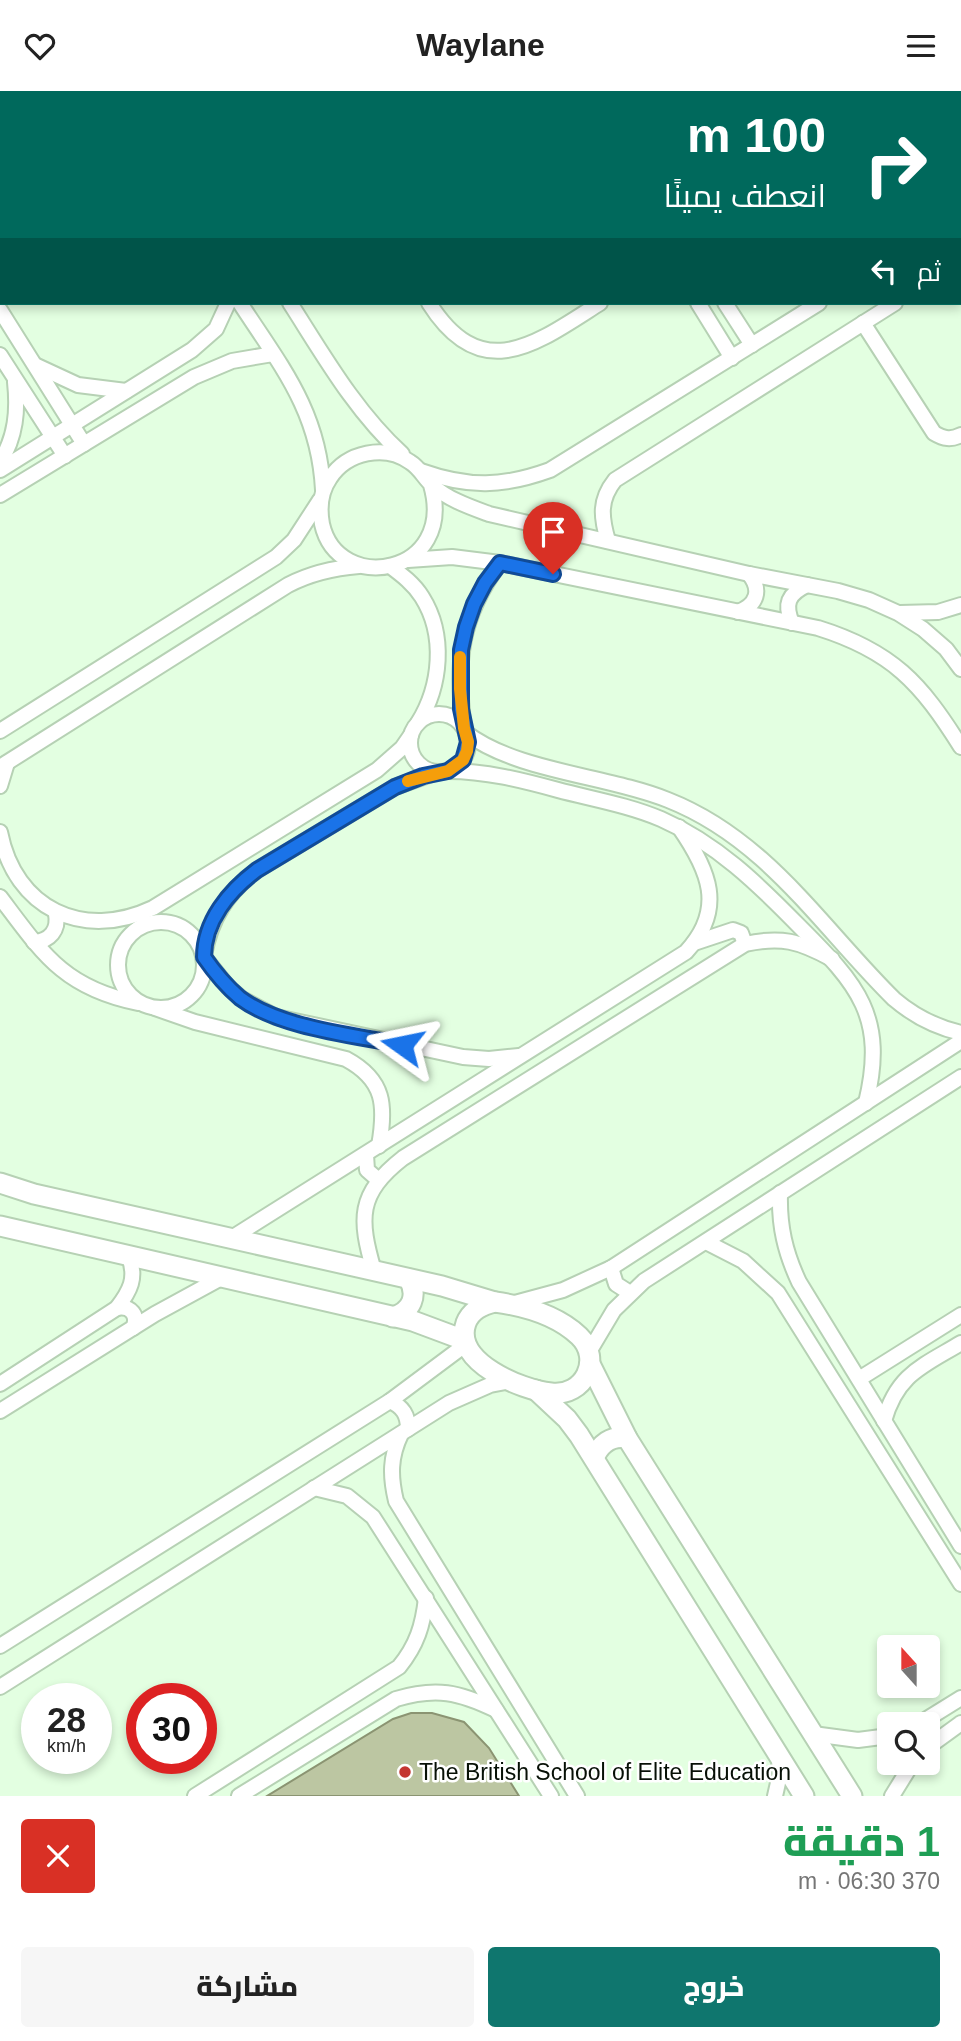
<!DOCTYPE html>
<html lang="ar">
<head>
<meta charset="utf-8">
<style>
	:root { --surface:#fff; --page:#f6f6f6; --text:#222; --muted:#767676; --accent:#0f766e }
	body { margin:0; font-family:Helvetica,Cairo,sans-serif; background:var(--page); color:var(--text); direction:rtl; height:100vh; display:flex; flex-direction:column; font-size:26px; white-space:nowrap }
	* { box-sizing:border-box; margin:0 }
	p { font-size:23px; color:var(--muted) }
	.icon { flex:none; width:38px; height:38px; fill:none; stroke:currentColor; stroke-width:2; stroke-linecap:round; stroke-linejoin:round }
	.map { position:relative; height:1705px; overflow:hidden; direction:ltr }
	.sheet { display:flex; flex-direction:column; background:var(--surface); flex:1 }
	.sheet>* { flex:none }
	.banner { position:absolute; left:0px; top:0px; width:962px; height:214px; box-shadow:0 4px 10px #0003; direction:rtl; background:#00695c; color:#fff; overflow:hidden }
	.needle { width:46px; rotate:339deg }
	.tools { position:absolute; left:877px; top:1544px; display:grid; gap:14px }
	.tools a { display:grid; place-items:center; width:63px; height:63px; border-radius:7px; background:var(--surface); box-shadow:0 4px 10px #0003; font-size:35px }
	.speed { position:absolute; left:21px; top:1592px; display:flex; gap:14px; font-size:35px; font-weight:700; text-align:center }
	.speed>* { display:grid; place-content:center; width:91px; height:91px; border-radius:50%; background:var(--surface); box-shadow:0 4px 10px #0003; line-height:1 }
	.speed small { font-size:18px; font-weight:400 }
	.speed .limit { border:10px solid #d22; background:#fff; color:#111 }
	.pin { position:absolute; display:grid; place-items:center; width:60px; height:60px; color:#fff; margin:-72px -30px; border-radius:50% 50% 50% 0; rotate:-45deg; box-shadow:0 0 7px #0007 }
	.pin .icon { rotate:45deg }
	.me { position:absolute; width:77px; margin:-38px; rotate:282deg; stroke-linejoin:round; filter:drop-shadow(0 0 5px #0008) }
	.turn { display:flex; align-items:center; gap:24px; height:147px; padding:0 21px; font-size:32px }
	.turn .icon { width:91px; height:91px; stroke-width:2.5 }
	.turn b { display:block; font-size:49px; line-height:60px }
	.then { display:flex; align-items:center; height:66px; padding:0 21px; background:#0003; gap:14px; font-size:26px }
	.round { display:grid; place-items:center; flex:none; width:74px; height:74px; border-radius:7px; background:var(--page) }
	.headline { display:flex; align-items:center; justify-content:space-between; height:119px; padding:0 21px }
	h1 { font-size:42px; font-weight:800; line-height:52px; color:#1e9e55 }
	.button { display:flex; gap:14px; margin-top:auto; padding:14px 21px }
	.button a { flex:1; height:80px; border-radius:7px; background:var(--accent); color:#fff; font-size:28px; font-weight:800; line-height:80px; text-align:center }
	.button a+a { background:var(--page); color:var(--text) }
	header { display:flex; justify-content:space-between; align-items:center; height:91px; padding:0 21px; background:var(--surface); font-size:32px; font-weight:800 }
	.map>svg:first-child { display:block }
</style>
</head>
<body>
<header><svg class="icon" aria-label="menu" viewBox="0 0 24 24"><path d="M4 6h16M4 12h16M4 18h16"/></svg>Waylane<svg class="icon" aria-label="heart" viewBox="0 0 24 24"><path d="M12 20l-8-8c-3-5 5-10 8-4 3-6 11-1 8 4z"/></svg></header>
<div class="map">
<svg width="961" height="1705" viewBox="0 0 961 1705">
	<rect width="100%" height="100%" fill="#e3ffe1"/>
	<polygon fill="#bcc6a2" stroke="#8b9472" stroke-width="2" points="411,1622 432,1622 464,1631 489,1657 519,1705 267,1705 393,1628"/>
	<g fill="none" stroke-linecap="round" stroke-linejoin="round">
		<defs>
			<g id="minor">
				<polyline points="101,0 102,2"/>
				<polyline points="155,0 156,2"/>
				<polyline points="437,0 438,2"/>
				<polyline points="566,0 567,2"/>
				<polyline points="592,0 593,2"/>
				<polyline points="721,0 722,2"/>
				<polyline points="862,0 863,2"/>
				<polyline points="353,2 356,0"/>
				<polyline points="395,2 397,0"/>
				<polyline points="961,123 961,122"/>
				<path d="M240,212c41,63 79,108 83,187"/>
				<path d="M290,212c34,53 65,108 112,151"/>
				<path d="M429,212c53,84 108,40 171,0"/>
				<polyline points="698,212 732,267"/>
				<polyline points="725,212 752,254"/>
				<polyline points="0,219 84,353"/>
				<path d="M863,232l71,110c10,6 17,7 27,2"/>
				<polyline points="0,264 65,365"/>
				<polyline points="37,275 78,294 126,300"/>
				<path d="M0,371c16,-25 18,-52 15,-80"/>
				<polyline points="0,379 192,259 216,238 228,212"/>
				<path d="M421,380c48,17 82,16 129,-1l269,-167"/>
				<path d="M431,394c26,90 -93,111 -109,39 -3,-16 -1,-33 8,-46 17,-26 55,-34 80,-16 10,6 14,16 22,23 15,14 38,22 57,29l260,60 89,17 31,9 29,13 25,16 23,20 15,20"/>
				<polyline points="0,404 194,286 232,270 273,263"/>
				<path d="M608,450c-7,-24 -9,-41 7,-61l280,-177"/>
				<path d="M408,469l44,-3 48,6 318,65c74,23 103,55 143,119"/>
				<path d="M390,475c12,9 24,18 32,31 24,38 19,89 -4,126"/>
				<path d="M738,521c19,-7 24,-22 11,-38"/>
				<polyline points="900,522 938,521 961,514"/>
				<path d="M792,532c-8,-19 -4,-29 15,-38"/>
				<circle cx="439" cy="652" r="29"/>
				<path d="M464,637c-9,-64 -4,-112 36,-165"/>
				<polyline points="0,640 276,466 294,449 320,409"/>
				<path d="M466,642c52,39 140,42 202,67 99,39 153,127 226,199 20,17 41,28 67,34"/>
				<path d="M0,676l288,-182c23,-12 45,-17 71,-19"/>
				<path d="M448,680c38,0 73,9 110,19 34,9 70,15 103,29 55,24 97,65 138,107 59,59 88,90 67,177"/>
				<polyline points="0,695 7,672"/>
				<path d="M0,741c15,77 83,109 153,76l224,-138 25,-22 9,-13"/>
				<path d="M0,806c43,57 64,91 138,106"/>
				<circle cx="161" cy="874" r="43"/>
				<path d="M34,851c16,-1 25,-12 22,-28"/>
				<polyline points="694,852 733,839 741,842 745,853"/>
				<path d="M204,864c7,-37 23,-62 53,-85l138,-83 42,-15"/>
				<polyline points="204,866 228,896 242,908 276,926 463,966 489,968 519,965"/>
				<path d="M155,917l40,14 151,37c39,21 40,47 33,87"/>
				<polyline points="366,1064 367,1079 375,1086 380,1087"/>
				<path d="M780,1102c-1,33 5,59 19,89l162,264"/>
				<path d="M230,1148l456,-287c40,-43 23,-82 -7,-125"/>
				<polyline points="706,1151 743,1170 778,1202 961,1493"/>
				<polyline points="611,1177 616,1193 630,1202"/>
				<path d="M374,1180c-15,-52 -17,-77 29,-113l342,-214c36,-8 54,-3 87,15"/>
				<polyline points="511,1213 563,1199 611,1177 961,950"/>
				<path d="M117,1217c14,-3 22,8 16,20"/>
				<polyline points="589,1261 614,1219 644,1190 961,986"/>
				<polyline points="859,1288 961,1224"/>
				<path d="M0,1293l117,-76c13,-17 20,-30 12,-51"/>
				<path d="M390,1310c13,6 18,14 18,28"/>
				<polyline points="0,1320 155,1223 221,1187"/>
				<path d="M884,1330c13,-47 39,-55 77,-78"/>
				<path d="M401,1343c-11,23 -11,42 -5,67l181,295"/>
				<polyline points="314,1397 347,1405 373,1426 551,1705"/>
				<polyline points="0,1555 390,1310 465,1254"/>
				<polyline points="0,1596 449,1312 490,1294 510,1290"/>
				<polyline points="919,1633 961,1607"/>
				<polyline points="813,1643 858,1649 889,1645"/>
				<polyline points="928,1656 961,1632"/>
				<path d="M195,1705l204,-129c18,-22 24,-42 27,-69"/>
				<path d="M239,1705l157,-97c40,-12 63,-7 100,11"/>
				<polyline points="775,1705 780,1683 779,1666"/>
				<polyline points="892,1705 913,1671"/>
			</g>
			<g id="tertiary">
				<polyline points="0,1092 34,1103 442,1195 495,1211"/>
				<polyline points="0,1135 413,1230 464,1249"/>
				<path d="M495,1211c29,4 62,13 84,34 24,23 5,61 -28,57 -29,-3 -99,-31 -85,-70 5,-13 16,-18 29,-21z"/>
				<path d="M393,1226c19,-6 25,-21 16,-38"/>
				<polyline points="590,1273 627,1347 852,1705"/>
				<polyline points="536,1299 567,1328 579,1344 804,1705"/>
				<path d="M594,1367c6,-14 17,-23 33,-20"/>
			</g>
		</defs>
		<use href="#minor" stroke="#b6d1b4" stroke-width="18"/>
		<use href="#tertiary" stroke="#b6d1b4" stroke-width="23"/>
		<use href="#minor" stroke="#fff" stroke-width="14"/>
		<use href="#tertiary" stroke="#fff" stroke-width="19"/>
	</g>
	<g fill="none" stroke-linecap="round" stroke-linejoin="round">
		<defs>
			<path id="route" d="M402,954c-49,-10 -122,-17 -162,-47 -14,-12 -25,-25 -36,-41 0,-36 25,-66 53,-87l138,-83 28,-11 25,-5 15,-11 5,-18 -7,-33v-59l5,-23 8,-23 11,-21 15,-20 53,11"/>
		</defs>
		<use href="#route" stroke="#114b97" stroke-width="18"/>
		<use href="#route" stroke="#1a73e8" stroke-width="12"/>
		<polyline stroke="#f59e0b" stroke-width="12" points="408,690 448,680 463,669 467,660 468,651 464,637 460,598 460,566"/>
	</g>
	<circle fill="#c43631" stroke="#fff" stroke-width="2.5" cx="405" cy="1681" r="7"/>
	<g text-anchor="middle" stroke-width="5" stroke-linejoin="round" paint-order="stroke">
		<g font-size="23" fill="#071006" stroke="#fff" text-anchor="start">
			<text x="419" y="1689">The British School of Elite Education</text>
		</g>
	</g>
</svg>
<div class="tools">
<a><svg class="needle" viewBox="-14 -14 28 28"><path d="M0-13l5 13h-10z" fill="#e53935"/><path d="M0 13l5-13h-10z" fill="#767676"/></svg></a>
<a><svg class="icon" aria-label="search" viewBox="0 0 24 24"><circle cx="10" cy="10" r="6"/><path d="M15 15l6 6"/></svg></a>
</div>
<div class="speed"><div>28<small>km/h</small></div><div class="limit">30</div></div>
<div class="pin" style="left:553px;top:483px;background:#d93025"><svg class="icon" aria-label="arrive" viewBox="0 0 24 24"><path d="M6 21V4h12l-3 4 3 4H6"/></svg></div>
<svg class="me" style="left:402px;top:954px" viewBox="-20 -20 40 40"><path d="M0-17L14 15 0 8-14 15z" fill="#1a73e8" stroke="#fff" stroke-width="4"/></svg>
<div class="banner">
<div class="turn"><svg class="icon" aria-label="right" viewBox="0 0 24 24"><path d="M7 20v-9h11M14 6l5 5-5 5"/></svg><div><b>100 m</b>انعطف يمينًا</div></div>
<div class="then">ثم<svg class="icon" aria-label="left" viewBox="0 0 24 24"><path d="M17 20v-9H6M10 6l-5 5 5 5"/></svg></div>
</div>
</div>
<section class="sheet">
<div class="headline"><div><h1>1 دقيقة</h1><p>370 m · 06:30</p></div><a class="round" style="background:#d93025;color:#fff"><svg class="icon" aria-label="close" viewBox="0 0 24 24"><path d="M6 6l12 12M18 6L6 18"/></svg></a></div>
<div class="button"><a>خروج</a><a>مشاركة</a></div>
</section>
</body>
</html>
